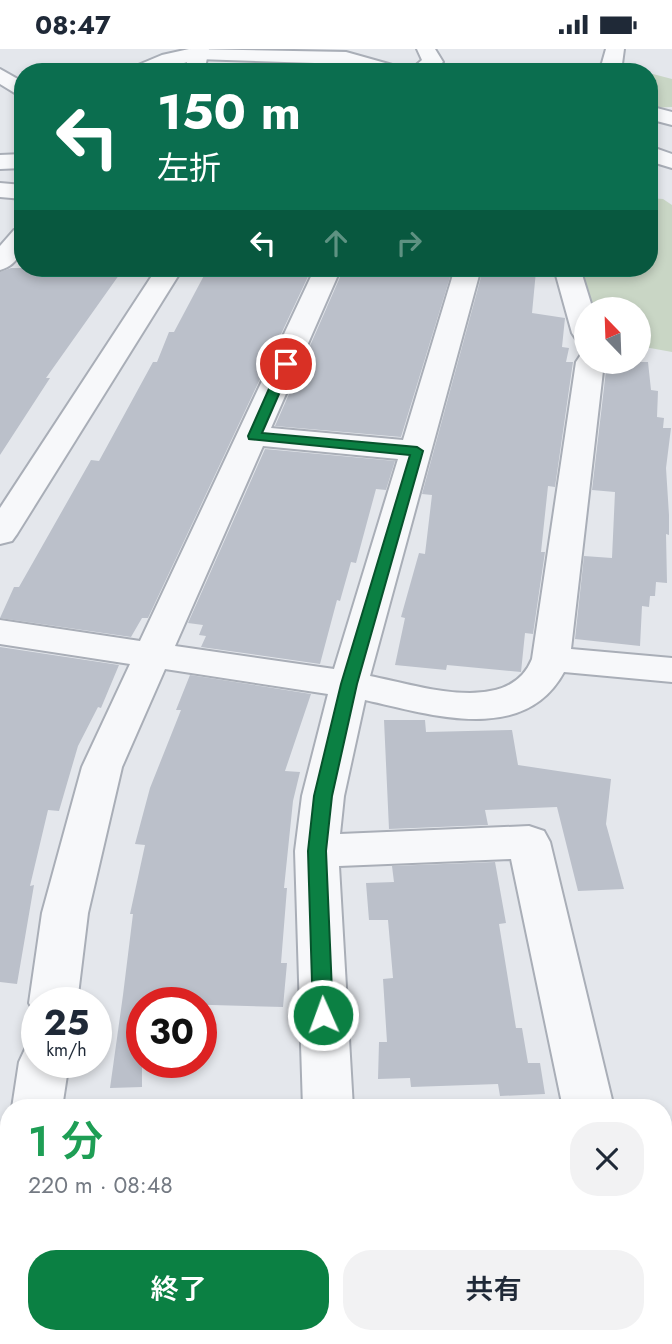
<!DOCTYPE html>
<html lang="ja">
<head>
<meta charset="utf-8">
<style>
	:root { --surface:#fff; --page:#f2f2f3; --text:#1f2937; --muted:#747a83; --accent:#0b8043 }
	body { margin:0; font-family:Jost,"Noto Sans JP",sans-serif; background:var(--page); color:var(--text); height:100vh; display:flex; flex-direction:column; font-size:26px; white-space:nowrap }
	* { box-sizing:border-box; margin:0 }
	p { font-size:23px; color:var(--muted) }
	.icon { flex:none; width:38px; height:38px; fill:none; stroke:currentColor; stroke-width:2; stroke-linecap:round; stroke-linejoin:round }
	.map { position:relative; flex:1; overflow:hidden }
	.details { position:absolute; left:0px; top:1050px; width:672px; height:245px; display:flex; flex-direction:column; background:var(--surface); border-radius:28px 28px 0 0; box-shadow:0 4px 10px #0003 }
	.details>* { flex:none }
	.guide { position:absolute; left:14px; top:14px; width:644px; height:214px; border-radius:28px; box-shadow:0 4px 10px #0003; background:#0b6e4f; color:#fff; overflow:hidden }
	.needle { width:46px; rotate:337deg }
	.tools { position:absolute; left:574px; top:248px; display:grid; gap:14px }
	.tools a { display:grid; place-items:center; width:77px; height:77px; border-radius:50%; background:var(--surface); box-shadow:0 4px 10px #0003; font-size:35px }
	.speed { position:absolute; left:21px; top:938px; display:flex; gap:14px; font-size:35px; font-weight:700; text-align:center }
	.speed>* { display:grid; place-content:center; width:91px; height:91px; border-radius:50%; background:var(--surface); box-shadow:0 4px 10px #0003; line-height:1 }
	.speed small { font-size:18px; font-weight:400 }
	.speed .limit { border:10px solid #d22; background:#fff; color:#111 }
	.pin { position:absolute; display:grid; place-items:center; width:60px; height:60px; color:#fff; margin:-30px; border:4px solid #fff; border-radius:50%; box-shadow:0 2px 7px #0007 }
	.me { position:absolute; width:77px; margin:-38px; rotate:358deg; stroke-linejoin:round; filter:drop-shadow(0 0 5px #0008) }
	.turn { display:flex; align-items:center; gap:24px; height:147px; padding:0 28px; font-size:32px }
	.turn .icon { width:91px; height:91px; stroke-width:2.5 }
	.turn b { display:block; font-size:49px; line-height:60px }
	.lanes { display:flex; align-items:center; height:66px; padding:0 28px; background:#0003; justify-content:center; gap:35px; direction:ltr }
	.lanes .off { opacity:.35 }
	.round { display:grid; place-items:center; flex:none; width:74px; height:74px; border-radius:28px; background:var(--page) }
	.summary { display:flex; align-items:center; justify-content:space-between; height:119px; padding:0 28px }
	h1 { font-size:42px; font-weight:600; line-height:52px; color:#1e9e55 }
	.button { display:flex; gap:14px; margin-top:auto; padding:14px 28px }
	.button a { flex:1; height:80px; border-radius:28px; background:var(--accent); color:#fff; font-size:28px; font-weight:600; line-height:80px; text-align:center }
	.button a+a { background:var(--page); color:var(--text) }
	.status { display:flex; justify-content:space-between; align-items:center; height:49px; padding:0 35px; background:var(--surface); direction:ltr }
	.status svg { height:19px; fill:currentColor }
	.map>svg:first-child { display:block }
</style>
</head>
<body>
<div class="status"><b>08:47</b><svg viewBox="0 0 49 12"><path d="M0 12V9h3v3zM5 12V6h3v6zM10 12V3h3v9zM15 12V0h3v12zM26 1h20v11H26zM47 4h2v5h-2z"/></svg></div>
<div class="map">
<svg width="672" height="1295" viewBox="0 0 672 1295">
	<rect width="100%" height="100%" fill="#e4e7ec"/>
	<g fill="#c9d6c5">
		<polygon points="649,24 672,30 672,58 649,59"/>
		<polygon points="649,149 663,150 672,156 672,303 639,297 639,261 594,261 579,234 574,219 649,219"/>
	</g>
	<g fill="#bbc0ca">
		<polygon points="11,219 124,219 46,329 50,329 0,406 0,223"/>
		<polygon points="208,219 312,219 148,569 142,569 131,588 0,569 14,538 19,538 91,411 99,412 153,313 157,313 169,283 174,283"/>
		<polygon points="344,219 382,219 451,225 401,388 275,377"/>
		<polygon points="492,219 536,222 532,264 565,269 562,298 569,299 566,313 573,313 555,438 548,437 541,503 545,503 533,585 525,584 521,623 447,616 446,621 395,616 405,569 401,568 419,504 425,505 432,446 422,445 481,228 490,228"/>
		<polygon points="607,313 648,313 651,341 658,342 657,368 664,369 663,379 671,379 666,419 669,466 669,486 666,485 667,534 656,533 655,547 650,547 649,558 642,557 640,597 575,590 584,507 612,509 615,443 592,441"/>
		<polygon points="265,400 395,412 386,441 376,440 356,514 351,513 340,552 337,551 320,615 201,598 206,587 199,586 203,576 188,574"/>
		<polygon points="0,598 119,616 101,659 98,658 78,697 59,762 48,761 30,837 34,836 17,935 0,933"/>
		<polygon points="190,626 311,645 285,722 300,723 293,752 284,839 287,839 281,914 287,914 283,958 142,954 142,1038 110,1039 123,946 133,865 130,865 145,796 135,795 150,739 181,661 176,661"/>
		<polygon points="384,671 425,671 426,683 512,681 518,716 611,730 606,775 624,840 578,842 557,758 485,761 488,776 389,780"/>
		<polygon points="495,813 506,874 499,875 516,979 522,979 528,1014 540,1014 545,1045 500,1047 498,1035 411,1038 410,1029 378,1030 379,993 387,993 383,930 393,929 388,871 369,871 366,834 394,833 392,817"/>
	</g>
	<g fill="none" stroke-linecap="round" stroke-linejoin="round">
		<defs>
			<g id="minor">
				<polygon points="189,0 346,3 403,19 406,23 373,23 345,15 197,10 155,23 128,23 131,19 162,6"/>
				<polygon points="417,0 435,0 443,13 431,23 408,23 422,11"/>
				<polygon points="606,0 624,0 622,15 616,23 596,23 602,14"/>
				<polygon points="0,20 23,33 23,49 0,35"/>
				<polygon points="649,57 672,63 672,76 649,70"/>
				<polygon points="649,97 672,105 672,119 649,112"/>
				<polygon points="23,105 23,119 0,120 0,106"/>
				<polygon points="0,134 23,136 23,150 0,148"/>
				<path d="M23,179c0,19 -2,36 -23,42v-24l14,-16z"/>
				<path d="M315,219h26l-70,160 132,12 52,-172h26l-111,408c47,9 139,41 162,-17l44,-297 4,-6 6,-2v8h18l-33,287 101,9v24l-108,-10c-40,74 -135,42 -199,28l-21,96 -4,38 189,-8 15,5 6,11 64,266h-51l-52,-249 -172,7 14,242h-50l-8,-257 7,-55 26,-102 -163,-25 -43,98 -34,146 -11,90h-40v14l-8,-14 13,-90 40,-146 48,-103 -130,-20v-24l140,21zM263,397l135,13 -64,210 -159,-23z"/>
				<polygon points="554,219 580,219 593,261 586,261 586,292 576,290 572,284"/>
				<polygon points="37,994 37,1013 69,1013 62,1059 12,1059 19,1013 26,998"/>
				<polygon points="9,1231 9,1286 34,1286 33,1295 0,1295 0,1234"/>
				<polygon points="663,1265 672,1281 670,1295 409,1295 413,1286 663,1286"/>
				<polygon points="313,1286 371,1286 372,1295 314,1295"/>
			</g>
			<g id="tertiary">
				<polygon points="191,0 209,0 204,23 184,23"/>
				<polygon points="157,219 183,219 17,485 12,492 0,495 0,459"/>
			</g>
		</defs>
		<use href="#minor" stroke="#a9aeb7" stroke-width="4"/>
		<use href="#tertiary" stroke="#a9aeb7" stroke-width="4"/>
		<use href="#minor" fill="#f7f8fa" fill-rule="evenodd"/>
		<use href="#tertiary" fill="#f7f8fa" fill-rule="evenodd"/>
	</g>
	<polygon fill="#0b8043" stroke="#07532c" stroke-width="2" points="286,311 292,315 262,384 417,398 423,402 357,635 332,747 326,802 333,966 330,972 323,974 316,972 313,966 308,802 314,747 341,635 410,406 249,390 248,387 280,315"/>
</svg>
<div class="tools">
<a><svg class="needle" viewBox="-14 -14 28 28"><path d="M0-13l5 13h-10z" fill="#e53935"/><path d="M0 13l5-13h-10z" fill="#747a83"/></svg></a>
</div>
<div class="speed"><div>25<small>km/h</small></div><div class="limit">30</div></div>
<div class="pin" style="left:286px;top:315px;background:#d93025"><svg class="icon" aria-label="arrive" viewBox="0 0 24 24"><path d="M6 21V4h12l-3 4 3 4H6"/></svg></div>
<svg class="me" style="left:323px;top:966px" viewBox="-20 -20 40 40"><circle r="17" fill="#0b8043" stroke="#fff" stroke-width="3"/><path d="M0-11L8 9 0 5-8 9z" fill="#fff"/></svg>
<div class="guide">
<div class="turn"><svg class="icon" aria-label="left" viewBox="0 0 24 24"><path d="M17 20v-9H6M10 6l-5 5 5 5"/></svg><div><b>150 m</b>左折</div></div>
<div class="lanes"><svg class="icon" aria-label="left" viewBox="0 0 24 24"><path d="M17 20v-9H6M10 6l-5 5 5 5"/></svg><svg class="icon off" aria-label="ahead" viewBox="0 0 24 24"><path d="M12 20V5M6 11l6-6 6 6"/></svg><svg class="icon off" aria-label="right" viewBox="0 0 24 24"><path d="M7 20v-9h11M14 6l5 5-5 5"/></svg></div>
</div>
<section class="details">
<div class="summary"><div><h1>1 分</h1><p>220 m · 08:48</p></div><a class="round"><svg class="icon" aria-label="close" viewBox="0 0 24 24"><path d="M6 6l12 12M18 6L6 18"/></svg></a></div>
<div class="button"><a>終了</a><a>共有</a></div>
</section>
</div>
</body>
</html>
